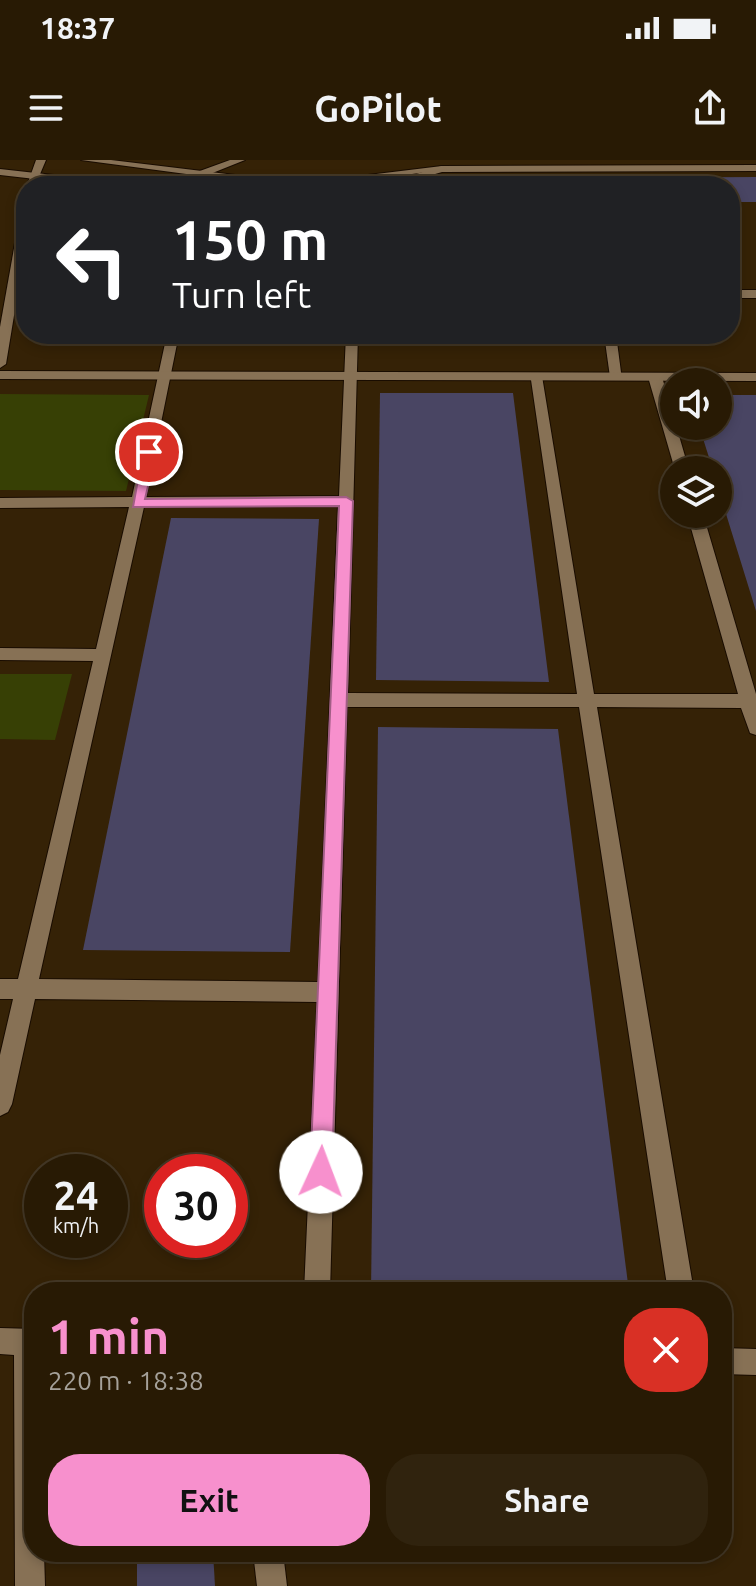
<!DOCTYPE html>
<html lang="en">
<head>
<meta charset="utf-8">
<style>
	:root { --surface:#281a04; --page:#30230e; --text:#f1f3f6; --muted:#a5a19a; --line:#443826; --accent:#f790cd }
	body { margin:0; font-family:Ubuntu,sans-serif; background:var(--page); color:var(--text); height:100vh; display:flex; flex-direction:column; font-size:30px; white-space:nowrap }
	* { box-sizing:border-box; margin:0 }
	p { font-size:26px; color:var(--muted) }
	.icon { flex:none; width:44px; height:44px; fill:none; stroke:currentColor; stroke-width:2; stroke-linecap:round; stroke-linejoin:round }
	.map { position:relative; flex:1; overflow:hidden }
	.details { position:absolute; left:24px; top:1122px; width:708px; height:280px; display:flex; flex-direction:column; background:var(--surface); border-radius:32px; box-shadow:0 4px 12px #0003,0 0 0 2px var(--line) }
	.details>* { flex:none }
	.hud { position:absolute; left:16px; top:16px; width:724px; height:168px; border-radius:32px; box-shadow:0 4px 12px #0003,0 0 0 2px var(--line); background:#202124; color:#fff; overflow:hidden }
	.tools { position:absolute; left:660px; top:208px; display:grid; gap:16px }
	.tools a { display:grid; place-items:center; width:72px; height:72px; border-radius:50%; background:var(--surface); box-shadow:0 4px 12px #0003,0 0 0 2px var(--line); font-size:40px }
	.speed { position:absolute; left:24px; top:994px; display:flex; gap:16px; font-size:40px; font-weight:700; text-align:center }
	.speed>* { display:grid; place-content:center; width:104px; height:104px; border-radius:50%; background:var(--surface); box-shadow:0 4px 12px #0003,0 0 0 2px var(--line); line-height:1 }
	.speed small { font-size:20px; font-weight:400 }
	.speed .limit { border:12px solid #d22; background:#fff; color:#111 }
	.pin { position:absolute; display:grid; place-items:center; width:68px; height:68px; color:#fff; margin:-34px; border:4px solid #fff; border-radius:50%; box-shadow:0 2px 8px #0007 }
	.me { position:absolute; width:88px; margin:-44px; rotate:2deg; stroke-linejoin:round; filter:drop-shadow(0 0 6px #0008) }
	.turn { display:flex; align-items:center; gap:28px; height:168px; padding:0 24px; font-size:36px }
	.turn .icon { width:104px; height:104px; stroke-width:2.5 }
	.turn b { display:block; font-size:56px; line-height:68px }
	.round { display:grid; place-items:center; flex:none; width:84px; height:84px; border-radius:32px; background:var(--page) }
	.head { display:flex; align-items:center; justify-content:space-between; height:136px; padding:0 24px }
	h1 { font-size:48px; font-weight:600; line-height:60px; color:var(--accent) }
	.button { display:flex; gap:16px; margin-top:auto; padding:16px 24px }
	.button a { flex:1; height:92px; border-radius:32px; background:var(--accent); color:#111; font-size:32px; font-weight:600; line-height:92px; text-align:center }
	.button a+a { background:var(--page); color:var(--text) }
	.status { display:flex; justify-content:space-between; align-items:center; height:56px; padding:0 40px; background:var(--surface); direction:ltr }
	.status svg { height:22px; fill:currentColor }
	header { display:flex; justify-content:space-between; align-items:center; height:104px; padding:0 24px; background:var(--surface); font-size:36px; font-weight:600 }
	.map>svg:first-child { display:block }
</style>
</head>
<body>
<div class="status"><b>18:37</b><svg viewBox="0 0 49 12"><path d="M0 12V9h3v3zM5 12V6h3v6zM10 12V3h3v9zM15 12V0h3v12zM26 1h20v11H26zM47 4h2v5h-2z"/></svg></div>
<header><svg class="icon" aria-label="menu" viewBox="0 0 24 24"><path d="M4 6h16M4 12h16M4 18h16"/></svg>GoPilot<svg class="icon" aria-label="share" viewBox="0 0 24 24"><path d="M12 15V3M7 8l5-5 5 5M5 13v7h14v-7"/></svg></header>
<div class="map">
<svg width="756" height="1426" viewBox="0 0 756 1426">
	<rect width="100%" height="100%" fill="#352206"/>
	<g fill="#374005">
		<polygon points="0,234 149,235 126,331 0,330"/>
		<polygon points="0,514 72,514 55,580 0,579"/>
	</g>
	<g fill="#494563">
		<polygon points="756,17 756,42 730,42 730,26 440,26 439,19"/>
		<polygon points="380,233 513,233 549,522 376,520"/>
		<polygon points="718,235 756,235 756,451 718,328 718,310 713,310 699,266 718,266"/>
		<polygon points="171,358 319,359 290,792 83,790"/>
		<polygon points="378,567 558,569 629,1132 371,1132"/>
		<polygon points="137,1392 213,1392 215,1426 137,1426"/>
	</g>
	<g fill="none" stroke-linecap="round" stroke-linejoin="round">
		<defs>
			<g id="minor">
				<polygon points="36,0 46,0 35,26 26,28"/>
				<polygon points="230,0 245,0 205,16 200,26 190,26 197,12"/>
				<polygon points="756,5 756,11 442,12 394,26 377,26 442,6"/>
				<polygon points="26,46 26,83 6,204 0,208 0,167 21,49"/>
				<rect x="730" y="130" width="26" height="8"/>
				<path d="M167,174h12l-33,163 193,-1 7,-162h12l-10,359 229,1 -47,-321 12,3 52,318h144l-51,-180h16l53,180v41l-6,-2 -9,-25 -144,-1 97,585h-26l-89,-585h-232l-17,585h-26l13,-290 -282,-3 -23,105 -4,8 -8,4v-61l13,-56h-13v-20h18l75,-318 -93,-1v-12l96,1 33,-142 -129,1v-10l132,-1zM338,346l-20,476 -279,-3 105,-472z"/>
				<polygon points="604,174 616,174 622,220 610,217"/>
				<polygon points="655,213 662,217 689,310 675,310 648,217"/>
				<polygon points="0,1168 34,1169 34,1392 44,1392 45,1426 15,1426 14,1195 0,1194"/>
				<polygon points="722,1188 756,1189 756,1215 722,1214"/>
				<polygon points="253,1392 283,1392 287,1426 257,1426"/>
			</g>
			<g id="tertiary">
				<polygon points="81,0 111,0 302,23 442,6 447,9 328,26 276,26"/>
				<polygon points="0,9 125,23 130,26 97,26 0,15"/>
				<polygon points="0,211 756,213 756,221 0,219"/>
			</g>
		</defs>
		<use href="#minor" stroke="#190c00" stroke-width="2"/>
		<use href="#tertiary" stroke="#190c00" stroke-width="2"/>
		<use href="#minor" fill="#877155" fill-rule="evenodd"/>
		<use href="#tertiary" fill="#877155" fill-rule="evenodd"/>
	</g>
	<polygon fill="#f790cd" stroke="#a15e85" stroke-width="2" points="149,288 156,292 145,339 346,337 353,341 332,1012 329,1020 321,1023 314,1020 310,1012 339,346 133,347 143,292"/>
</svg>
<div class="tools">
<a><svg class="icon" aria-label="sound" viewBox="0 0 24 24"><path d="M4 9h4l5-4v14l-5-4H4zM17 9q2 3 0 6"/></svg></a>
<a><svg class="icon" aria-label="layers" viewBox="0 0 24 24"><path d="M12 4l9 5-9 5-9-5zM3 14l9 5 9-5"/></svg></a>
</div>
<div class="speed"><div>24<small>km/h</small></div><div class="limit">30</div></div>
<div class="pin" style="left:149px;top:292px;background:#d93025"><svg class="icon" aria-label="arrive" viewBox="0 0 24 24"><path d="M6 21V4h12l-3 4 3 4H6"/></svg></div>
<svg class="me" style="left:321px;top:1012px" viewBox="-20 -20 40 40"><circle r="19" fill="#fff"/><path d="M0-13L10 11 0 6-10 11z" fill="#f790cd"/></svg>
<div class="hud">
<div class="turn"><svg class="icon" aria-label="left" viewBox="0 0 24 24"><path d="M17 20v-9H6M10 6l-5 5 5 5"/></svg><div><b>150 m</b>Turn left</div></div>
</div>
<section class="details">
<div class="head"><div><h1>1 min</h1><p>220 m · 18:38</p></div><a class="round" style="background:#d93025;color:#fff"><svg class="icon" aria-label="close" viewBox="0 0 24 24"><path d="M6 6l12 12M18 6L6 18"/></svg></a></div>
<div class="button"><a>Exit</a><a>Share</a></div>
</section>
</div>
</body>
</html>
